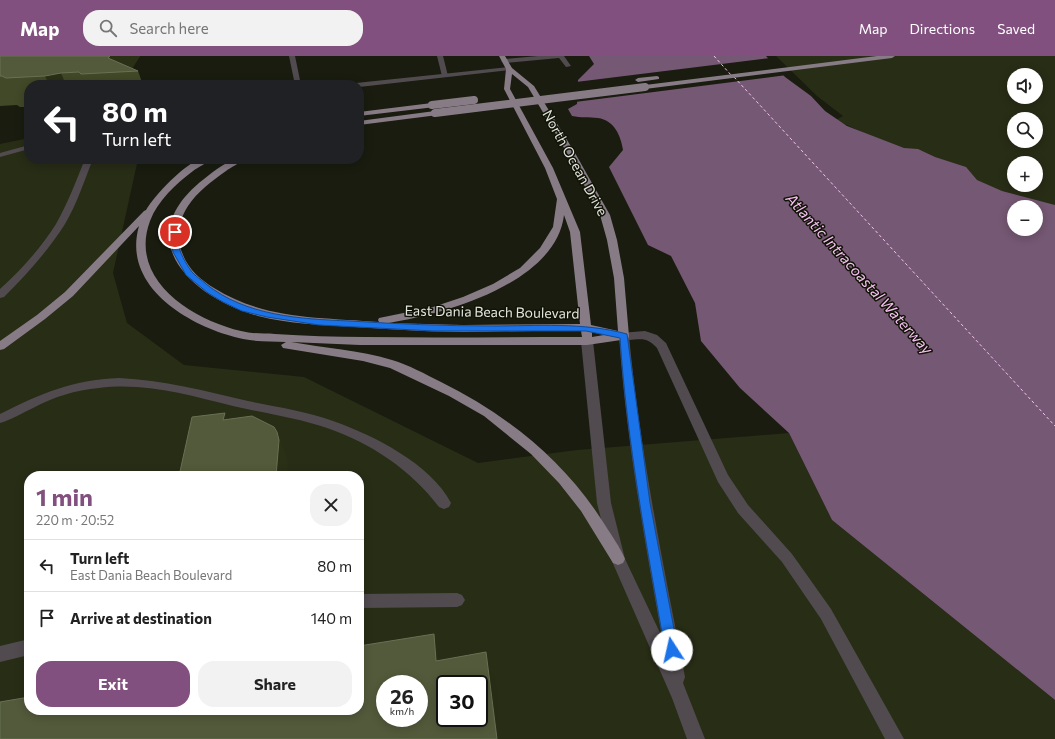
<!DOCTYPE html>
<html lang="en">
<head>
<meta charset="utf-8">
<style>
	:root { --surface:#fff; --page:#f2f2f2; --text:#222; --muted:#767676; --line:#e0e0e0; --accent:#81507e }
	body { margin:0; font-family:Commissioner,sans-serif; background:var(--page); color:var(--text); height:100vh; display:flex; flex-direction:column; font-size:15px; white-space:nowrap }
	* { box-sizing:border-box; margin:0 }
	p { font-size:13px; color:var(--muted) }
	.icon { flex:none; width:22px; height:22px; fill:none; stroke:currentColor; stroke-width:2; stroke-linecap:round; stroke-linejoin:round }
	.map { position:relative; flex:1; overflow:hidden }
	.side { position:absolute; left:24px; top:415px; width:340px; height:244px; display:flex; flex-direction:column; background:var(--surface); border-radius:16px; box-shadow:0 2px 10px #0003 }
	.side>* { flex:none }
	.top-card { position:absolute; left:24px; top:24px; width:340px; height:84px; border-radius:16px; box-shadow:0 2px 10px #0003; background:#202124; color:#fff; overflow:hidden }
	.controls { position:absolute; left:1007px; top:12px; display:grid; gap:8px }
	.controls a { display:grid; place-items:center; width:36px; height:36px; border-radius:50%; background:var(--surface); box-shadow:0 2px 10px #0003; font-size:20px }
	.speed { position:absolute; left:376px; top:619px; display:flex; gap:8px; font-size:20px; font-weight:700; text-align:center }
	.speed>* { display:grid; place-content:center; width:52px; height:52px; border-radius:50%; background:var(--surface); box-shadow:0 2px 10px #0003; line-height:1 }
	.speed small { font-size:10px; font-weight:400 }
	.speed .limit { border:2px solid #111; border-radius:6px; background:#fff; color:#111 }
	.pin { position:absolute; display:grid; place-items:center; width:34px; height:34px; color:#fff; margin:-17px; border:2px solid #fff; border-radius:50%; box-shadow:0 1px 4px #0007 }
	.me { position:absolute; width:44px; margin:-22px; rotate:350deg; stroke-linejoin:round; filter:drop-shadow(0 0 3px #0008) }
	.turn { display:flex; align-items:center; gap:14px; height:84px; padding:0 12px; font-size:18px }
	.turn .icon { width:52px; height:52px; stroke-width:2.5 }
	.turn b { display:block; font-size:28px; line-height:34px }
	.round { display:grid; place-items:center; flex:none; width:42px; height:42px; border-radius:16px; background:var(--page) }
	.headline { display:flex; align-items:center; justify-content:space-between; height:68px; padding:0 12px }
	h1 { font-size:24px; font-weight:700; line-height:30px; color:var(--accent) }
	.primary-button { display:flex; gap:8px; margin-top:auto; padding:8px 12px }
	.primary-button a { flex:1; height:46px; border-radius:16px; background:var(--accent); color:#fff; font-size:16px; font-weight:700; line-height:46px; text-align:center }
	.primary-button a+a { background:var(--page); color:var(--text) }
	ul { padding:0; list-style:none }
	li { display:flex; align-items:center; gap:12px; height:52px; padding:0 12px; border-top:1px solid var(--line) }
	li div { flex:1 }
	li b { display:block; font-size:15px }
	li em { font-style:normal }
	header { display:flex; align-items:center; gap:24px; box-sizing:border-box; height:56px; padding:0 20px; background:var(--accent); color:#fff }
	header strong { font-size:19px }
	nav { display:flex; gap:22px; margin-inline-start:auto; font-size:14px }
	.search { width:280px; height:36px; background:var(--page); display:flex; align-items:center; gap:10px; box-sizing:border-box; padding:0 14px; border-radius:16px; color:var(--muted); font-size:15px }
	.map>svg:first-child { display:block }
</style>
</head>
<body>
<header>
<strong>Map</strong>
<div class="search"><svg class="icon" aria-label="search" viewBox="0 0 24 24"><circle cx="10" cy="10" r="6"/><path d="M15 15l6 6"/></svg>Search here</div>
<nav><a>Map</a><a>Directions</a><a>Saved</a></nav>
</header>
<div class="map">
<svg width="1055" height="683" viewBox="0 0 1055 683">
	<rect width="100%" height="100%" fill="#191c0f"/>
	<g fill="#282d16" fill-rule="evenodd">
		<path d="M776,0h279v222l-189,-144 -30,-14 7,-4 -26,-20zM1014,19h22v22h-22zM1014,63h22v22h-22zM1014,107h22v22h-22zM1014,151h22v22h-22z"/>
		<path d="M29,82v21h109l-25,114 14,50 57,42 120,12 174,86 99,-13 212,-17 43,87 223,180v39h-1055v-595zM29,420h330v234h-330zM385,628h34v34h-34zM445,628h34v34h-34z"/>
	</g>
	<path fill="#755873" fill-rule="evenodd" d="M589,0h177l19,21 26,19 14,15 22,15 57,22 14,1 17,8 31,10 11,13 25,11 53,14v495l-223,-180 -43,-87 -49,-45 -39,-47 -6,-38 -24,-47 -23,-11 -39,-78 14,-17c-2,-14 -9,-30 -25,-32 -9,-1 -17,0 -26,-2l-4,-7 9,-5 1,-24 16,-16zM1014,151h22v22h-22z"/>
	<polygon fill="#191c0f" points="770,2 787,19 575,46 576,26"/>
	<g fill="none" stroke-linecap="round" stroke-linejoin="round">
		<g stroke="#f6c2f2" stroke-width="1" stroke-dasharray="3 2.5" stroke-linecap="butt">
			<polyline points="714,0 731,19"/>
			<polyline points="734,21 1055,370"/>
		</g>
		<g fill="#514b50" fill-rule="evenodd">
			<polygon points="437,0 443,0 448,20 447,21 442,20"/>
			<polygon points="538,0 564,0 571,10 566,11 559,2 504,7 501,5 504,3"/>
			<path d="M645,275l12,4 9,8 62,132 20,30 44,49 39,55 73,130h-19l-64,-120 -39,-57 -44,-49 -20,-31 -61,-134c-14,-15 -21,-5 -37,-9l-1,-3 1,-3z"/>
			<path d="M119,322c44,2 86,13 129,23 28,6 58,10 85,20 40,14 98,43 118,82l-2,4 -5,2 -5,-2c-28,-37 -68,-64 -112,-79 -29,-10 -64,-15 -94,-22 -44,-11 -89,-24 -134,-18 -24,2 -45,9 -66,20 -11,5 -22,12 -33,15v-9c42,-21 72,-34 119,-36z"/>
			<polygon points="457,537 462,539 465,544 462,549 457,551 359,552 359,538"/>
			<polygon points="29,583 29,599 0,606 0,590"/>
		</g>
		<g fill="#514b50" fill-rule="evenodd">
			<polygon points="289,0 295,0 301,29 295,29"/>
			<polygon points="509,11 512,13 511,14 359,31 359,29 353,29 356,27"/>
			<polygon points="29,89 29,93 0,101 0,97"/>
			<path d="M85,103h8c-9,22 -16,45 -28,65 -17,27 -39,51 -61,73l-4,1v-9c21,-19 41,-41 56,-65 12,-21 20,-43 29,-65z"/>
			<path d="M624,276l4,1 1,3c11,115 34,228 56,341l-2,6 22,56h-18l-15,-41 -61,-139 -14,-56 -16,-162 2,-3h8l2,3 18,162 14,56 37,78c-18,-100 -36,-200 -43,-301l1,-3z"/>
		</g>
		<g fill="#877c86" fill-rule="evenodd">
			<path d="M499,0h6l7,12 22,18 41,67 35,62 7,25 7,38 5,58 -1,3 -41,6h-227l-69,-3c33,6 68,8 101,18 17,5 33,14 49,22 68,34 124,79 164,143 7,11 15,22 20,34l-2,4 -5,2 -5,-2 -32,-52 -22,-28 -28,-29 -47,-38 -35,-20 -59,-28 -27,-7 -80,-13 -2,-3 5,-3c-14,-1 -29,0 -43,-3 -51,-11 -122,-51 -104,-113l-66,70 -28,23 -41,30 -4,1v-9l37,-26 28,-23 79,-81 2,-1c8,-14 39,-47 55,-51 2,-1 6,0 9,0 -4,5 -12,8 -17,12 -17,13 -35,29 -43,50 -22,59 43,99 91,110 11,3 22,2 34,3 30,2 60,3 90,3 72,1 145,0 217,0l-1,-6c-39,-1 -79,1 -118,1 -36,0 -72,-3 -109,-5 -32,-2 -65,-3 -96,-11 -68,-19 -130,-78 -54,-137 12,-9 23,-20 39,-20 -4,5 -12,8 -17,12 -14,10 -29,21 -38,35 -10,15 -12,33 -5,49 6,15 18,25 31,33 51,32 107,29 165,34l-1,-2 1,-2 54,-11 30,-10 30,-13 27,-16 20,-20 13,-21 4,-28 -12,-31 -41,-79 2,-20zM512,18l16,13 39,66 33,62 7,25 7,38 4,53 -27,-6 -11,-93 -27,-64 -43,-79zM564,159l6,17 10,92 -117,1 -74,-2c56,-9 167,-40 175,-108zM592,276l12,3 -12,2z"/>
			<polygon points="877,0 895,0 892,2 645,33 642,31 645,29"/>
			<polygon points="657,20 659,21 659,23 638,26 635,24 638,22"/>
			<polygon points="432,47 436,49 435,51 359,60 359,56"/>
			<polygon points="435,55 439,57 438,59 359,69 359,65"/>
		</g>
		<g stroke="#877c86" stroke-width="8">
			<polyline points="432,49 474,44"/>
			<polyline points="435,57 645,31"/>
		</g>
	</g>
	<polygon fill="#414928" points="0,0 140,0 132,12 138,15 143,29 29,29 29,51 20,51 17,49 0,50"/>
	<g fill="#2a3016">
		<polygon points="110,0 140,0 130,16 108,2"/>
		<polygon points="61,17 66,29 49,29 45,20"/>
		<polygon points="225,357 235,381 223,364"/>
		<polygon points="277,376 286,399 288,407 287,420 276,420"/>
		<polygon points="434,578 439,604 436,605"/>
	</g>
	<g fill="#535a3b" stroke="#697054" fill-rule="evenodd">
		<polygon points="0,0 110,0 108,2 138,15 81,18 79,16 61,17 45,20 6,22 2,20 0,20"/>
		<polygon points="225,357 223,364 252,360 274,371 277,376 279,384 276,420 179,420 192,361"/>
		<path d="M434,578l2,27 50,-9 11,87h-497v-37l29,-5v13h330v-64zM385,628h34v34h-34zM445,628h34v34h-34z"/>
	</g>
	<path fill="#1a73e8" stroke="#114b97" d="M172,174h5c2,4 1,8 1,12 1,10 8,22 14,30 3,4 10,8 14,12 40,32 94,35 144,37 47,3 94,5 142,5 45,0 91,-4 135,8l23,169 28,147 -2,4 -4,2 -5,-2 -2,-4c-18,-103 -38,-207 -45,-312l-34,-7h-152l-115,-6 -52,-8 -25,-6 -19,-9 -15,-9 -22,-18 -13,-23 -2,-10z"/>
	<g text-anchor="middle" stroke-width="3" stroke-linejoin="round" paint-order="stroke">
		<g font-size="14" fill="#e3e6dd" stroke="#111307">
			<text transform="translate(575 107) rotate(61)" y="5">North Ocean Drive</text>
			<text transform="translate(492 256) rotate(1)" y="5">East Dania Beach Boulevard</text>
		</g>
		<g font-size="15" font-style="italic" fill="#f6c2f2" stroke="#111307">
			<text transform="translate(859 218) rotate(48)" y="5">Atlantic Intracoastal Waterway</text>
		</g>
	</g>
</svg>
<div class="controls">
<a><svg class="icon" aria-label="sound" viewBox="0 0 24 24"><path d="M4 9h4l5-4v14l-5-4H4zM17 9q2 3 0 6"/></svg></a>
<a><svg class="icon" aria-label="search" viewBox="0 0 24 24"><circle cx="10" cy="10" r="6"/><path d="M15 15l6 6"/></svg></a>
<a>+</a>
<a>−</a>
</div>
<div class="speed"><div>26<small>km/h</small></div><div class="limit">30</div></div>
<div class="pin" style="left:175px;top:176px;background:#d93025"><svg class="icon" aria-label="arrive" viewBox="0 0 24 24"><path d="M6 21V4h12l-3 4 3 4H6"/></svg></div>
<svg class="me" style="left:672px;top:594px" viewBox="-20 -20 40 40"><circle r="19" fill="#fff"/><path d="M0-13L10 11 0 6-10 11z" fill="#1a73e8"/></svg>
<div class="top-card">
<div class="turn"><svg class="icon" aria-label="left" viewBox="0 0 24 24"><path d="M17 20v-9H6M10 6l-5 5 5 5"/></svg><div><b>80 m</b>Turn left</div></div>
</div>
<section class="side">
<div class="headline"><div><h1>1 min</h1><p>220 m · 20:52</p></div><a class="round"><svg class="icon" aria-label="close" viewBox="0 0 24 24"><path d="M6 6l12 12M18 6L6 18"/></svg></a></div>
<ul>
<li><svg class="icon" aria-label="left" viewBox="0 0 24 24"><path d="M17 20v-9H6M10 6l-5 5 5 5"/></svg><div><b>Turn left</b><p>East Dania Beach Boulevard</p></div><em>80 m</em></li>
<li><svg class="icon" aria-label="arrive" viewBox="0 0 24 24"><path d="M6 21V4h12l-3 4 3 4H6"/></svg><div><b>Arrive at destination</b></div><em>140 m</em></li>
</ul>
<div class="primary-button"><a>Exit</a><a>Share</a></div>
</section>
</div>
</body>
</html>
